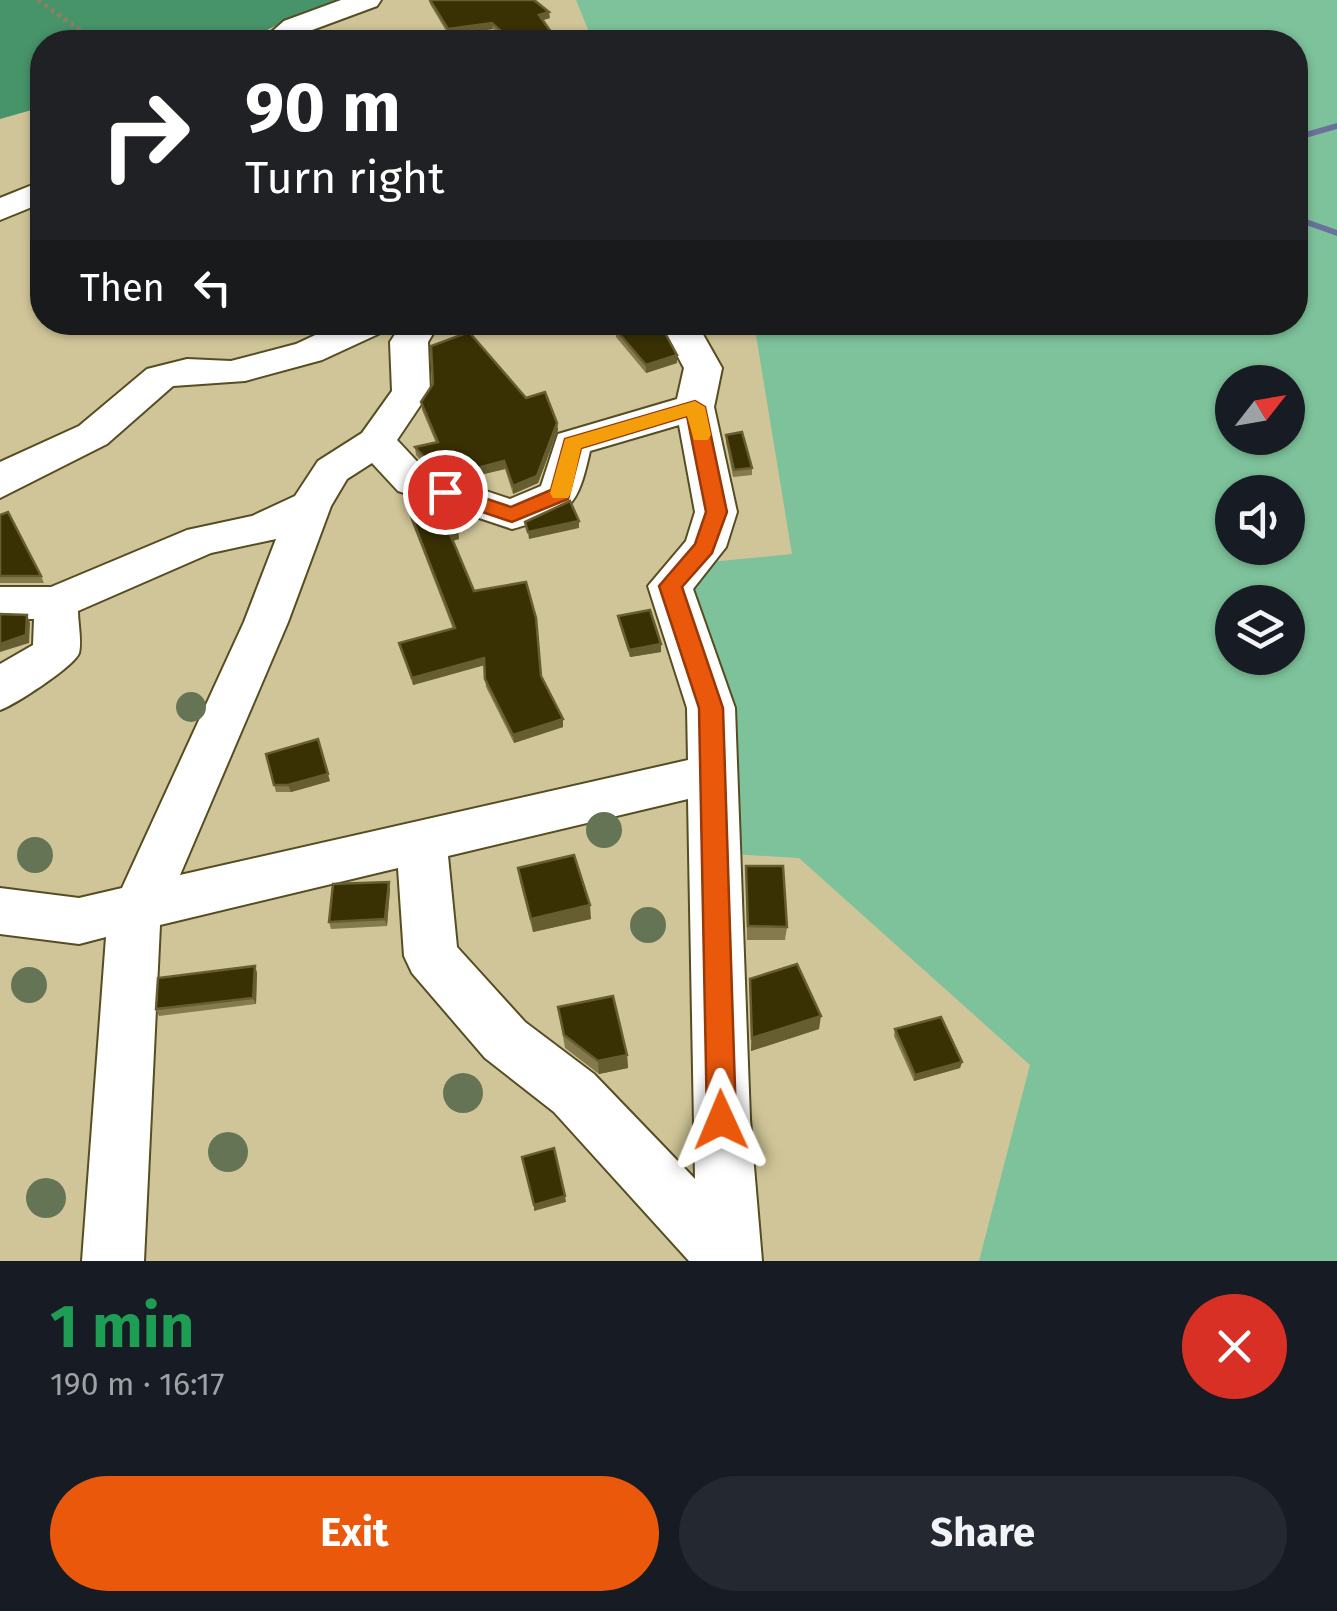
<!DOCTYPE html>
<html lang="en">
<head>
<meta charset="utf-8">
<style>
	:root { --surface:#171b24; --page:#242831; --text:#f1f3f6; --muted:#9ea1a6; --accent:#ea580c }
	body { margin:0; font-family:"Fira Sans",sans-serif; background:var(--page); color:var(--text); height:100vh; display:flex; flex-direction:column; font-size:38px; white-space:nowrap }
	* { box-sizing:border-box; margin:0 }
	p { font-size:32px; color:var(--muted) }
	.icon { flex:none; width:55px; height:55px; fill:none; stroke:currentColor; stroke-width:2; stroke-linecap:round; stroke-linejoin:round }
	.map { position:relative; height:1261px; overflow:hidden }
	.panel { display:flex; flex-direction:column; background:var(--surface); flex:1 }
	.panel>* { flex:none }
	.guide { position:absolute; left:30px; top:30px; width:1278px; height:305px; border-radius:40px; box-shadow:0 2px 8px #0004; background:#202124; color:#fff; overflow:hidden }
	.needle { width:65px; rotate:59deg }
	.controls { position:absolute; left:1215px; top:365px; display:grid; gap:20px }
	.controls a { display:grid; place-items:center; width:90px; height:90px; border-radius:50%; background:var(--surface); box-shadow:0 2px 8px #0004; font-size:50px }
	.pin { position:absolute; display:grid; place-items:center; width:85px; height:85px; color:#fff; margin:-42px; border:5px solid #fff; border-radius:50%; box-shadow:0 2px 10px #0007 }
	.me { position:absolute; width:110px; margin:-55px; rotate:359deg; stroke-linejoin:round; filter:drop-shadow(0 0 8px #0008) }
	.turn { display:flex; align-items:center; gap:35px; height:210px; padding:0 50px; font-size:45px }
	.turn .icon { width:130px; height:130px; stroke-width:2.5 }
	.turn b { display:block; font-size:70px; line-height:85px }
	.then { display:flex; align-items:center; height:95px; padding:0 50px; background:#0003; gap:20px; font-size:38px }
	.round { display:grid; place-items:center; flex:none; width:105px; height:105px; border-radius:52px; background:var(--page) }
	.summary { display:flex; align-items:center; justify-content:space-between; height:170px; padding:0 50px }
	h1 { font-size:60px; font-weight:700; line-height:75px; color:#1e9e55 }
	.button { display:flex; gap:20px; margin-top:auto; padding:20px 50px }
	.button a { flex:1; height:115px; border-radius:60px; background:var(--accent); color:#fff; font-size:40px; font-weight:700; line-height:115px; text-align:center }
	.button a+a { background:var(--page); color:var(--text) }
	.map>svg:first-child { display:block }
</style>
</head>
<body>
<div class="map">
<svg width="1337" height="1261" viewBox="0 0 1337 1261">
	<rect width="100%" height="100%" fill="#cfc598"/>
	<path fill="#7dc29a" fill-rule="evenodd" d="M576,0h761v1261h-358l51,-196 -231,-207 -84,-5 -26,-289 103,-10 -38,-231 541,-1v-280h-702zM1232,382h56v56h-56zM1232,492h56v56h-56zM1232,602h56v56h-56z"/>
	<polygon fill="#47936a" points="0,0 366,0 303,12 243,42 42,42 42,107 0,119"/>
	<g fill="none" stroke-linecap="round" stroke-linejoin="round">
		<g fill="#6c719c" fill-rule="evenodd">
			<polygon points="1337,123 1337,129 1295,141 1295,135"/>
			<polygon points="1295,215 1337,230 1337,236 1295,221"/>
		</g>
		<defs>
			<g id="minor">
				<polygon points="341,0 381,0 377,6 304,33 292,42 260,42 284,21"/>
				<polygon points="42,181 42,203 0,220 0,198"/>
				<polygon points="343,322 392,322 387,330 322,360 245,381 173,386 107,444 0,498 0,462 79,426 147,369 187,359 231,361 296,344"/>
				<path d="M403,322h37l-12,20 2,49 -33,49 29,31 84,28 31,-13 17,-52 119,-35 7,-31 -25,-46h37l26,46 -8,39 23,105 -11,35 -33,42 42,119 15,411 12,142h-73l-135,-149 -69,-54 -73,-85 -8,-17 -6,-88 -238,57 -16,336h-62l24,-324 -27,7 -79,-10v-46l79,10 43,-10 122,-266 32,-83 -65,14 -133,58c0,13 4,30 1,42 -4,13 -66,53 -79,57v-46l33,-19 1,-26h-34v-32h51l136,-57 65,-14 43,-20 23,-35 44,-28 30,-42 -2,-49zM679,425l16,87 -9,29 -38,45 39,122 1,52 -508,115 108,-253 43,-116 16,-27 25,-16 26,28 114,38c59,-16 65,-20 78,-78zM688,799l7,380 -101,-105 -69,-52 -68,-75 -9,-91z"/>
			</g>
		</defs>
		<use href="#minor" stroke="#564d23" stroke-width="4"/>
		<polyline stroke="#898160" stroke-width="5" stroke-dasharray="4 4" stroke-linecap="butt" points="38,0 96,42"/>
		<use href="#minor" fill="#fff" fill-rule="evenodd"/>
	</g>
	<g fill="#667456">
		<circle cx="191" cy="707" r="15"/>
		<circle cx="604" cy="830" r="18"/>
		<circle cx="35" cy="855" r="18"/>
		<circle cx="648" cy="925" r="18"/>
		<circle cx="29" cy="985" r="18"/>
		<circle cx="463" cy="1093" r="20"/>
		<circle cx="228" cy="1152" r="20"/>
		<circle cx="46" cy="1198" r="20"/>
	</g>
	<g fill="#847a4e">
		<polygon points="429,0 534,0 550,18 543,20 552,39 532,42 507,42 493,29 449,36 430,4"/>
		<polygon points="616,330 677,355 677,363 646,373 616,337"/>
		<polygon points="526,398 557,423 558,430 538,483 513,494 505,469 463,479 428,468 416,455 415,447 436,443 422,410 421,402"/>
		<polygon points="726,435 752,468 752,475 733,477 726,442"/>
		<polygon points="407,491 458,532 459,539 453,541 474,591 541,676 563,719 563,727 514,743 486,687 484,665 413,685 399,643 453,629 411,520 410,513 412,512"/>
		<polygon points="0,515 41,576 44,583 0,583"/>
		<polygon points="618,616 661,644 661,652 630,657 619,623"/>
		<polygon points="266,754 330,781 291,792 276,792"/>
		<polygon points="746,866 787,927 785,940 747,940"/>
		<polygon points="518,868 591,919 533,932 520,882"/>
		<polygon points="390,889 387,926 331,929 329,922"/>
		<polygon points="255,966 257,973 256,1004 159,1016 156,1009"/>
		<polygon points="750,979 819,1029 751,1051"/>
		<polygon points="558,1007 627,1055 628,1068 599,1074 565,1048"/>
		<polygon points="895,1029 962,1062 960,1068 914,1081 894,1036"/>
	</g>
	<g fill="#665d30">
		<polygon points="549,12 550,18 540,21 539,15"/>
		<polygon points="492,23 493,29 449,36 448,29"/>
		<polygon points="551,32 552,39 532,42 511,42 511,40"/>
		<polygon points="677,355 677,363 646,373 646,365"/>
		<polygon points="557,423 558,430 538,483 513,494 513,486"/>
		<polygon points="504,461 505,469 463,479 462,472"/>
		<polygon points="579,521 579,528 529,539 528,532"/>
		<polygon points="458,532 459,539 451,541 450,534"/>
		<polygon points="27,615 30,623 29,643 0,652 0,644"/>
		<polygon points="661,644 661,652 630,657 629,650"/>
		<polygon points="484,658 485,665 413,685 412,678"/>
		<polygon points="563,719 563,727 514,743 513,735"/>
		<polygon points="328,774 330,781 291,792 288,785"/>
		<polygon points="389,882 390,889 387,926 385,919"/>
		<polygon points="590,905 591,919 533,932 531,919"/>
		<polygon points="255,966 257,973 256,1004 253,998"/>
		<polygon points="821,1016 819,1029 751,1051 752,1038"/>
		<polygon points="627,1055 628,1068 599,1074 598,1061"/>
		<polygon points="962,1062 960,1068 914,1081 915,1075"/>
		<polygon points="565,1196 566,1202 534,1211 534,1205"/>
	</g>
	<g fill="#393003" stroke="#665d30" stroke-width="2.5">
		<polygon points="430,0 534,0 549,12 539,15 551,32 511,40 492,23 448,29"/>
		<polygon points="640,322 659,322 677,355 646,365 616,330"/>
		<polygon points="469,332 526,398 545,392 557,423 537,476 513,486 504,461 462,472 427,460 415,447 438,442 421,402 433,384 431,346"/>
		<polygon points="742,432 752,468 734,470 726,435"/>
		<polygon points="407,491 448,504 458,532 450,534 474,591 526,582 536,618 541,676 563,719 513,735 485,679 484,658 412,678 399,643 455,628 410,513 413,512"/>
		<polygon points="570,501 579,521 528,532 525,522"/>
		<polygon points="8,512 41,576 0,576 0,515"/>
		<polygon points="650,610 661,644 629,650 618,616"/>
		<polygon points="0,614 27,615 26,635 0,644"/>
		<polygon points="318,739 328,774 288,785 274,785 266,754"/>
		<polygon points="574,855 590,905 531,919 518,868"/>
		<polygon points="746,866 783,866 787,927 748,926"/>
		<polygon points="389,882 385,919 329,922 333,884"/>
		<polygon points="797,964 821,1016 752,1038 750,979"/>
		<polygon points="255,966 253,998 156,1009 158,978"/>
		<polygon points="613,996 627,1055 598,1061 564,1035 558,1007"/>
		<polygon points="941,1017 962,1062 915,1075 895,1029"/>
		<polygon points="554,1148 565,1196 534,1205 522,1157"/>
	</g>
	<polygon fill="#ea580c" stroke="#983908" stroke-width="2.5" points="695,401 705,407 727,512 712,553 682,587 723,708 736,1120 732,1129 721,1133 711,1129 707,1120 699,708 659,586 695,544 706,512 687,416 581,448 568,499 512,522 438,497 435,492 445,485 511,507 551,490 565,439"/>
	<polygon fill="#f59e0b" points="695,401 705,407 711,435 708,440 694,440 687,416 581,448 571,493 568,498 553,498 550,493 565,439"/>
</svg>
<div class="controls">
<a><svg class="needle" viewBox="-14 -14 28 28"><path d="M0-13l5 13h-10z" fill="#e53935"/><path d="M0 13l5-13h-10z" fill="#9ea1a6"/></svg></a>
<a><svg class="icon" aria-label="sound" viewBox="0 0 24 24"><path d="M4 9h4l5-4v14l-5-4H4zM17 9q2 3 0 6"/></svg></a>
<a><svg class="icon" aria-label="layers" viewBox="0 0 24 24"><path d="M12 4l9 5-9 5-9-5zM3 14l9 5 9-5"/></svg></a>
</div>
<div class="pin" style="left:445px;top:492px;background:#d93025"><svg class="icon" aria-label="arrive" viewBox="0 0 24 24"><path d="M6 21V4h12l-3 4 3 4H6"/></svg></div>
<svg class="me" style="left:721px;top:1120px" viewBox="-20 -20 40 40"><path d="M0-17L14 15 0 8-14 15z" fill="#ea580c" stroke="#fff" stroke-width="4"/></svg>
<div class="guide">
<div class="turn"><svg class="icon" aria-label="right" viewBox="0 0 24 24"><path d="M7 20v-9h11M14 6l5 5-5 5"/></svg><div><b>90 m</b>Turn right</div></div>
<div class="then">Then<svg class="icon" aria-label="left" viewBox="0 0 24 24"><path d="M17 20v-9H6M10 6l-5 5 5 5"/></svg></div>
</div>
</div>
<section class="panel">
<div class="summary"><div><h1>1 min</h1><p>190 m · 16:17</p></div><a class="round" style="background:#d93025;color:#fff"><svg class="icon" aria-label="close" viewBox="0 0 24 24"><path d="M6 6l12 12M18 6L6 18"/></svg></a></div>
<div class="button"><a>Exit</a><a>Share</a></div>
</section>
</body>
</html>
